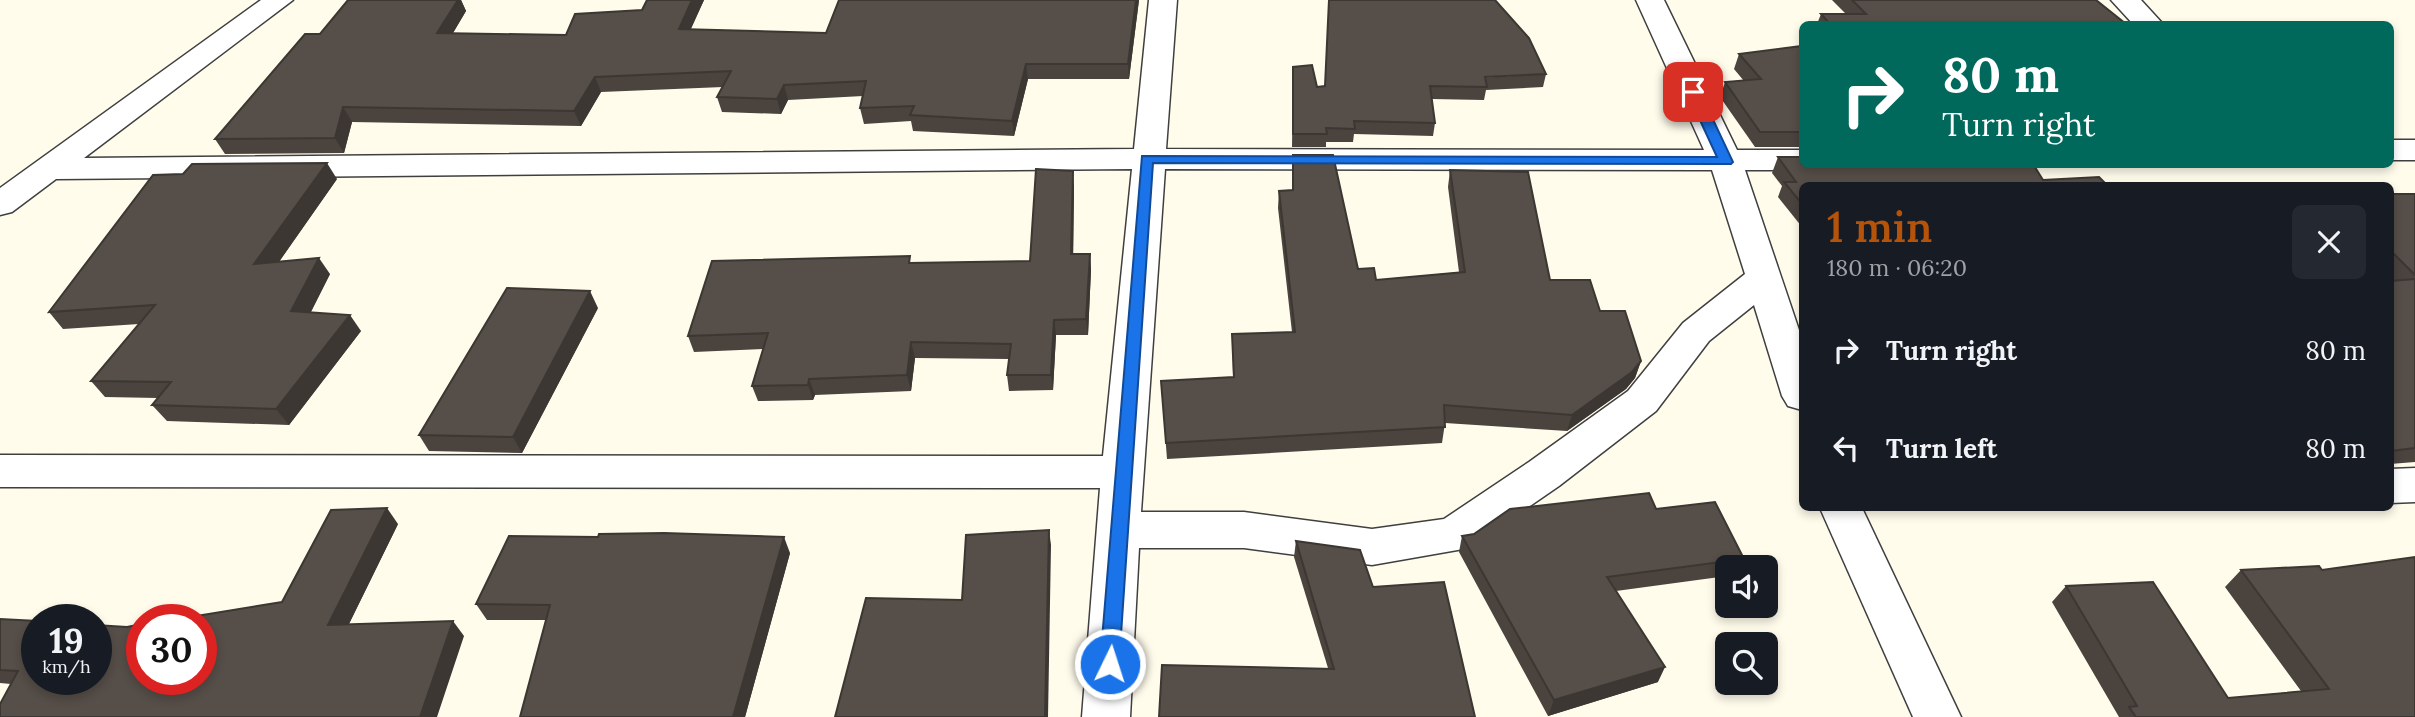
<!DOCTYPE html>
<html lang="en">
<head>
<meta charset="utf-8">
<style>
	:root { --surface:#171b24; --page:#242831; --text:#f1f3f6; --muted:#9ea1a6; --accent:#b45309 }
	body { margin:0; font-family:Lora,serif; background:var(--page); color:var(--text); height:100vh; display:flex; flex-direction:column; font-size:26px; white-space:nowrap }
	* { box-sizing:border-box; margin:0 }
	p { font-size:23px; color:var(--muted) }
	.icon { flex:none; width:38px; height:38px; fill:none; stroke:currentColor; stroke-width:2; stroke-linecap:round; stroke-linejoin:round }
	.map { position:relative; flex:1; overflow:hidden }
	.details { position:absolute; left:1799px; top:182px; width:595px; height:329px; display:flex; flex-direction:column; background:var(--surface); border-radius:10px; box-shadow:0 4px 10px #0003 }
	.details>* { flex:none }
	.guide { position:absolute; left:1799px; top:21px; width:595px; height:147px; border-radius:10px; box-shadow:0 4px 10px #0003; background:#00695c; color:#fff; overflow:hidden }
	.controls { position:absolute; left:1715px; top:555px; display:grid; gap:14px }
	.controls a { display:grid; place-items:center; width:63px; height:63px; border-radius:10px; background:var(--surface); box-shadow:0 4px 10px #0003; font-size:35px }
	.speed { position:absolute; left:21px; top:604px; display:flex; gap:14px; font-size:35px; font-weight:700; text-align:center }
	.speed>* { display:grid; place-content:center; width:91px; height:91px; border-radius:50%; background:var(--surface); box-shadow:0 4px 10px #0003; line-height:1 }
	.speed small { font-size:18px; font-weight:400 }
	.speed .limit { border:10px solid #d22; background:#fff; color:#111 }
	.pin { position:absolute; display:grid; place-items:center; width:60px; height:60px; color:#fff; margin:-30px; border-radius:14px; box-shadow:0 4px 10px #0006 }
	.me { position:absolute; width:77px; margin:-38px; rotate:4deg; stroke-linejoin:round; filter:drop-shadow(0 0 5px #0008) }
	.turn { display:flex; align-items:center; gap:24px; height:147px; padding:0 28px; font-size:32px }
	.turn .icon { width:91px; height:91px; stroke-width:2.5 }
	.turn b { display:block; font-size:49px; line-height:60px }
	.round { display:grid; place-items:center; flex:none; width:74px; height:74px; border-radius:10px; background:var(--page) }
	.overview { display:flex; align-items:center; justify-content:space-between; height:119px; padding:0 28px }
	h1 { font-size:42px; font-weight:600; line-height:52px; color:var(--accent) }
	ul { padding:0; list-style:none }
	li { display:flex; align-items:center; gap:21px; height:98px; padding:0 28px }
	li div { flex:1 }
	li b { display:block; font-size:26px }
	li em { font-style:normal }
	.map>svg:first-child { display:block }
</style>
</head>
<body>
<div class="map">
<svg width="2415" height="717" viewBox="0 0 2415 717">
	<rect width="100%" height="100%" fill="#fffcec"/>
	<g fill="none" stroke-linecap="round" stroke-linejoin="round">
		<defs>
			<g id="minor">
				<path d="M261,0h32l-209,158 1050,-9 15,-149h28l-11,149 538,1 -68,-150h28l73,150h65v14h13l-13,6h-57l57,169v71l-14,-4 -6,-10 -28,-91 -45,36 -53,70 -97,75 -90,62 -97,17 -128,-17h-105l-9,169h-48l18,-229 -1100,-1v-32l1103,1 29,-287 -1076,10 -44,33 -12,3v-27zM1165,169l547,1 33,104 -62,49 -55,68 -99,71 -85,57 -72,10 -128,-17h-103z"/>
				<polygon points="2111,0 2141,0 2163,24 2133,24"/>
				<rect x="2390" y="140" width="25" height="20"/>
				<polygon points="2415,468 2415,502 2390,503 2390,469"/>
				<polygon points="1820,508 1862,508 1961,717 1913,717"/>
			</g>
		</defs>
		<use href="#minor" stroke="#3f3f3f" stroke-width="3"/>
		<use href="#minor" fill="#fff" fill-rule="evenodd"/>
	</g>
	<g fill="#4a433e">
		<polygon points="348,0 461,0 466,11 453,33 566,35 642,10 647,0 704,0 691,29 826,33 839,0 1139,0 1129,79 1028,79 1014,136 913,131 911,121 864,124 860,108 863,96 788,100 781,114 722,112 717,97 723,87 601,92 581,126 352,122 344,153 225,154 215,139 320,34"/>
		<polygon points="1832,0 2096,0 2126,24 1817,24 1821,14 1846,14"/>
		<polygon points="1802,46 1802,150 1802,147 1755,147 1720,97 1725,82 1744,81 1734,69 1739,54"/>
		<polygon points="1293,67 1317,87 1546,74 1543,87 1486,90 1484,100 1432,99 1435,123 1433,136 1354,134 1353,142 1326,142 1326,147 1292,147"/>
		<polygon points="1293,155 1358,269 1376,280 1459,272 1448,187 1450,170 1550,280 1600,311 1641,361 1635,378 1626,389 1567,431 1445,423 1442,443 1167,459 1161,381 1233,377 1232,334 1292,332 1278,208 1279,191 1292,191"/>
		<polygon points="1778,157 2043,180 2108,186 1802,186 1802,227 1778,197 1782,186 1772,173"/>
		<polygon points="337,179 279,262 330,274 311,312 361,331 289,425 167,421 152,405 158,398 105,397 91,381 139,324 63,329 49,312"/>
		<polygon points="1074,186 1073,254 1090,254 1091,270 1088,335 1056,335 1053,390 1009,391 1007,375 1009,359 915,358 911,391 815,395 813,400 758,401 752,386 763,349 694,352 688,336 912,263 1030,261"/>
		<polygon points="2390,194 2415,194 2415,462 2390,464 2390,281 2392,281 2390,279"/>
		<polygon points="598,308 522,453 429,451 419,435"/>
		<polygon points="1656,509 1744,559 1740,567 1727,567 1727,576 1616,591 1658,682 1548,716 1459,552 1462,536"/>
		<polygon points="398,524 349,624 464,636 11,684 0,683 0,619 127,627 282,602"/>
		<polygon points="1296,541 1373,587 1475,717 1328,668 1294,557"/>
		<polygon points="790,553 745,717 520,717 546,620 487,620 476,604"/>
		<polygon points="2241,570 2415,717 2119,717 2052,602 2066,586 2228,698 2301,691 2225,587"/>
	</g>
	<g fill="#3c3732">
		<polygon points="458,0 461,0 466,11 444,48 437,33"/>
		<polygon points="692,0 704,0 684,43 679,29"/>
		<polygon points="1136,0 1139,0 1129,79 1128,64"/>
		<polygon points="1026,64 1028,79 1014,136 1012,121"/>
		<polygon points="595,77 601,92 581,126 574,111"/>
		<polygon points="784,85 788,100 781,114 777,99"/>
		<polygon points="343,107 352,122 344,153 335,138"/>
		<polygon points="327,163 337,179 266,280 254,264"/>
		<polygon points="1073,171 1074,186 1073,270 1071,254"/>
		<polygon points="1090,254 1091,270 1088,335 1086,319"/>
		<polygon points="319,258 330,274 303,327 291,311"/>
		<polygon points="590,291 598,308 522,453 513,437"/>
		<polygon points="350,315 361,331 289,425 276,409"/>
		<polygon points="1054,320 1056,335 1053,390 1051,375"/>
		<polygon points="911,342 915,358 911,391 907,375"/>
		<polygon points="1641,361 1635,378 1626,389 1567,431 1572,415"/>
		<polygon points="809,379 815,395 813,400 808,385"/>
		<polygon points="387,508 398,524 341,640 328,625"/>
		<polygon points="1049,530 1051,545 1048,717 1045,717"/>
		<polygon points="784,537 790,553 745,717 733,717"/>
		<polygon points="453,621 464,636 437,717 420,717"/>
		<polygon points="1665,667 1658,682 1548,716 1554,700"/>
	</g>
	<g fill="#564e48" stroke="#3c3732" stroke-width="2">
		<polygon points="348,0 458,0 437,33 566,35 575,14 642,10 647,0 692,0 679,29 826,33 839,0 1136,0 1128,64 1026,64 1012,121 910,115 914,106 860,108 866,81 784,85 777,99 717,97 731,71 595,77 574,111 343,107 335,138 215,139 305,34 320,34"/>
		<polygon points="1329,0 1495,0 1529,38 1546,74 1485,77 1487,87 1430,86 1435,123 1354,121 1355,129 1326,128 1327,134 1293,134 1293,67 1312,65 1317,87 1325,86"/>
		<polygon points="1852,0 2096,0 2126,24 1830,24 1821,14 1866,14"/>
		<polygon points="1802,46 1802,132 1760,132 1725,82 1761,79 1739,54"/>
		<polygon points="1293,155 1333,155 1358,269 1374,268 1376,280 1465,272 1450,170 1528,172 1550,280 1590,280 1600,311 1625,311 1641,361 1632,372 1572,415 1444,405 1445,427 1166,443 1161,381 1234,377 1232,334 1295,332 1279,191 1293,190"/>
		<polygon points="1778,157 1802,157 1802,164 2033,164 2043,180 2099,177 2108,186 1802,186 1802,204 1784,182 1796,182"/>
		<polygon points="327,163 254,264 319,258 291,311 350,315 276,409 152,405 171,382 91,381 155,305 49,312 153,175 183,174 192,164"/>
		<polygon points="1036,169 1073,171 1071,254 1090,254 1086,319 1054,320 1051,375 1007,375 1011,344 911,342 907,375 809,379 808,385 752,386 768,333 688,336 712,261 910,256 909,263 1030,261"/>
		<polygon points="2390,194 2415,194 2415,275 2390,250"/>
		<polygon points="2415,279 2415,448 2390,451 2390,281"/>
		<polygon points="507,288 590,291 513,437 419,435"/>
		<polygon points="1649,493 1656,509 1715,502 1744,559 1607,577 1665,667 1554,700 1462,536 1474,534 1510,509"/>
		<polygon points="387,508 328,625 453,621 420,717 0,717 0,704 18,671 0,670 0,619 37,621 37,679 96,679 96,625 127,627 142,624 142,679 201,679 201,620 172,620 282,602 331,510"/>
		<polygon points="1049,530 1045,717 835,717 866,598 962,600 966,535"/>
		<polygon points="664,533 784,537 733,717 520,717 550,605 476,604 509,536 598,537 599,534"/>
		<polygon points="1296,541 1360,550 1373,587 1444,582 1475,717 1159,717 1162,665 1334,669"/>
		<polygon points="2415,557 2415,717 2136,717 2129,707 2137,706 2066,586 2153,582 2228,698 2329,689 2241,570 2319,566 2322,570"/>
	</g>
	<polygon fill="#1a73e8" stroke="#114b97" stroke-width="2" points="1693,88 1700,92 1733,162 1731,164 1153,163 1119,664 1116,670 1110,672 1103,670 1100,664 1142,156 1717,157 1687,92"/>
</svg>
<div class="controls">
<a><svg class="icon" aria-label="sound" viewBox="0 0 24 24"><path d="M4 9h4l5-4v14l-5-4H4zM17 9q2 3 0 6"/></svg></a>
<a><svg class="icon" aria-label="search" viewBox="0 0 24 24"><circle cx="10" cy="10" r="6"/><path d="M15 15l6 6"/></svg></a>
</div>
<div class="speed"><div>19<small>km/h</small></div><div class="limit">30</div></div>
<div class="pin" style="left:1693px;top:92px;background:#d93025"><svg class="icon" aria-label="arrive" viewBox="0 0 24 24"><path d="M6 21V4h12l-3 4 3 4H6"/></svg></div>
<svg class="me" style="left:1110px;top:664px" viewBox="-20 -20 40 40"><circle r="17" fill="#1a73e8" stroke="#fff" stroke-width="3"/><path d="M0-11L8 9 0 5-8 9z" fill="#fff"/></svg>
<div class="guide">
<div class="turn"><svg class="icon" aria-label="right" viewBox="0 0 24 24"><path d="M7 20v-9h11M14 6l5 5-5 5"/></svg><div><b>80 m</b>Turn right</div></div>
</div>
<section class="details">
<div class="overview"><div><h1>1 min</h1><p>180 m · 06:20</p></div><a class="round"><svg class="icon" aria-label="close" viewBox="0 0 24 24"><path d="M6 6l12 12M18 6L6 18"/></svg></a></div>
<ul>
<li><svg class="icon" aria-label="right" viewBox="0 0 24 24"><path d="M7 20v-9h11M14 6l5 5-5 5"/></svg><div><b>Turn right</b></div><em>80 m</em></li>
<li><svg class="icon" aria-label="left" viewBox="0 0 24 24"><path d="M17 20v-9H6M10 6l-5 5 5 5"/></svg><div><b>Turn left</b></div><em>80 m</em></li>
</ul>
</section>
</div>
</body>
</html>
